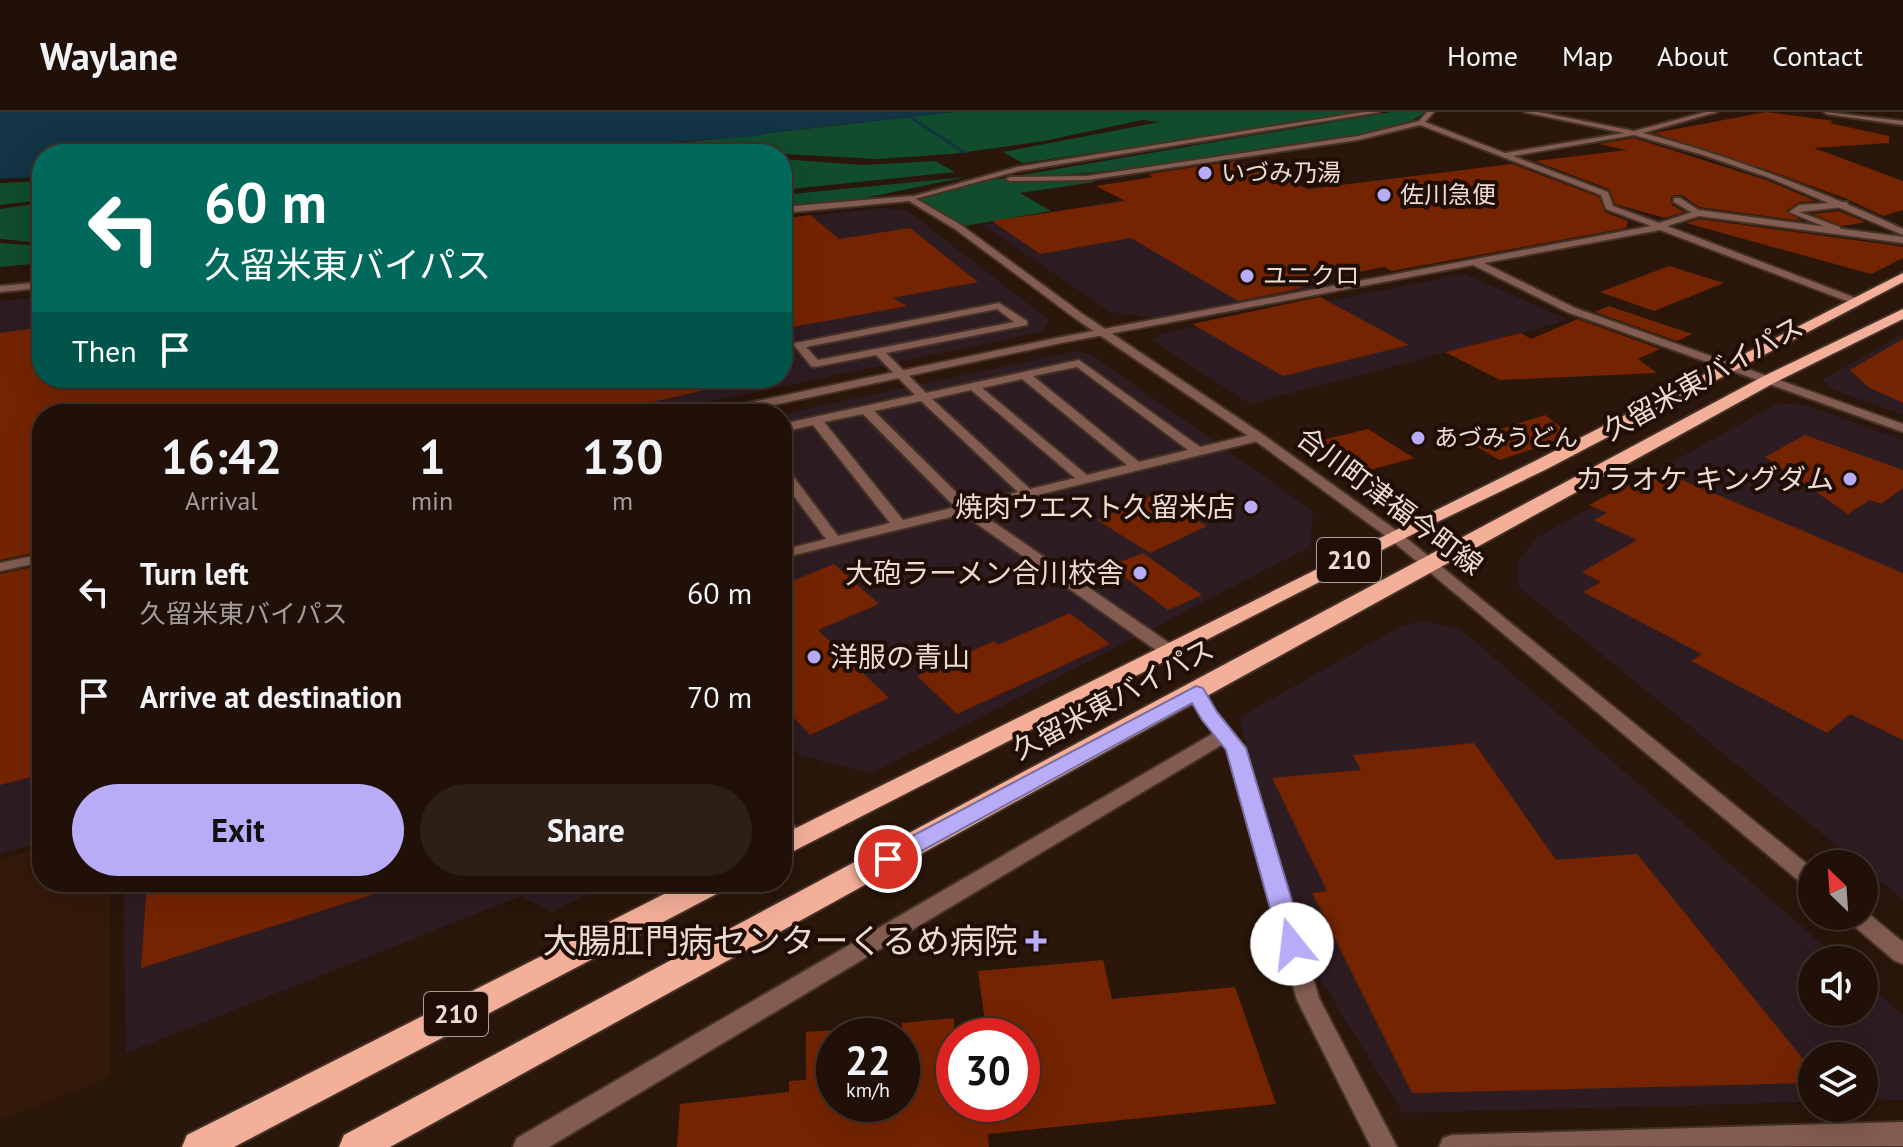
<!DOCTYPE html>
<html lang="en">
<head>
<meta charset="utf-8">
<style>
	:root { --surface:#201008; --page:#2d1e16; --text:#f1f3f6; --muted:#a29d9c; --line:#3d3029; --accent:#b8abf7 }
	body { margin:0; font-family:"PT Sans","Noto Sans JP",sans-serif; background:var(--page); color:var(--text); height:100vh; display:flex; flex-direction:column; font-size:30px; white-space:nowrap }
	* { box-sizing:border-box; margin:0 }
	p { font-size:26px; color:var(--muted) }
	.icon { flex:none; width:44px; height:44px; fill:none; stroke:currentColor; stroke-width:2; stroke-linecap:round; stroke-linejoin:round }
	.map { position:relative; flex:1; overflow:hidden }
	.panel { position:absolute; left:32px; top:292px; width:760px; height:488px; display:flex; flex-direction:column; background:var(--surface); border-radius:32px; box-shadow:0 8px 32px #0002,0 0 0 2px var(--line) }
	.panel>* { flex:none }
	.top-card { position:absolute; left:32px; top:32px; width:760px; height:244px; border-radius:32px; box-shadow:0 8px 32px #0002,0 0 0 2px var(--line); background:#00695c; color:#fff; overflow:hidden }
	.needle { width:52px; rotate:335deg }
	.tools { position:absolute; left:1798px; top:738px; display:grid; gap:16px }
	.tools a { display:grid; place-items:center; width:80px; height:80px; border-radius:50%; background:var(--surface); box-shadow:0 8px 32px #0002,0 0 0 2px var(--line); font-size:40px }
	.speed { position:absolute; left:816px; top:906px; display:flex; gap:16px; font-size:40px; font-weight:700; text-align:center }
	.speed>* { display:grid; place-content:center; width:104px; height:104px; border-radius:50%; background:var(--surface); box-shadow:0 8px 32px #0002,0 0 0 2px var(--line); line-height:1 }
	.speed small { font-size:20px; font-weight:400 }
	.speed .limit { border:12px solid #d22; background:#fff; color:#111 }
	.pin { position:absolute; display:grid; place-items:center; width:68px; height:68px; color:#fff; margin:-34px; border:4px solid #fff; border-radius:50%; box-shadow:0 2px 8px #0007 }
	.me { position:absolute; width:88px; margin:-44px; rotate:344deg; stroke-linejoin:round; filter:drop-shadow(0 0 6px #0008) }
	.turn { display:flex; align-items:center; gap:28px; height:168px; padding:0 40px; font-size:36px }
	.turn .icon { width:104px; height:104px; stroke-width:2.5 }
	.turn b { display:block; font-size:56px; line-height:68px }
	.then { display:flex; align-items:center; height:76px; padding:0 40px; background:#0003; gap:16px; font-size:30px }
	.eta { display:flex; justify-content:space-evenly; align-items:center; height:136px; text-align:center }
	.eta b { font-size:48px; font-weight:700; line-height:56px }
	.button { display:flex; gap:16px; margin-top:auto; padding:16px 40px }
	.button a { flex:1; height:92px; border-radius:48px; background:var(--accent); color:#111; font-size:32px; font-weight:700; line-height:92px; text-align:center }
	.button a+a { background:var(--page); color:var(--text) }
	ul { padding:0; list-style:none }
	li { display:flex; align-items:center; gap:24px; height:104px; padding:0 40px }
	li div { flex:1 }
	li b { display:block; font-size:30px }
	li em { font-style:normal }
	header { display:flex; align-items:center; gap:48px; box-sizing:border-box; height:112px; padding:0 40px; background:var(--surface); border-bottom:2px solid var(--line) }
	header strong { font-size:38px }
	nav { display:flex; gap:44px; margin-inline-start:auto; font-size:28px }
	.map>svg:first-child { display:block }
</style>
</head>
<body>
<header>
<strong>Waylane</strong>
<nav><a>Home</a><a>Map</a><a>About</a><a>Contact</a></nav>
</header>
<div class="map">
<svg width="1903" height="1035" viewBox="0 0 1903 1035">
	<rect width="100%" height="100%" fill="#2a160a"/>
	<g fill="#2e1c23">
		<polygon points="1149,83 1326,175 1154,206 1111,200 982,113"/>
		<polygon points="882,96 908,99 1049,208 1042,220 650,302 42,302 0,437 0,189 42,185 42,266 782,266 782,107"/>
		<polygon points="1465,162 1569,208 1250,292 1152,228 1159,222"/>
		<polygon points="1903,222 1903,303 1835,278 1822,268"/>
		<polygon points="1076,239 1092,243 1313,399 1310,435 872,661 800,644 782,625 782,302"/>
		<polygon points="1778,291 1805,293 1903,328 1903,788 1864,756 1864,752 1859,752 1518,474 1518,450 1536,426"/>
		<polygon points="42,459 42,730 0,742 0,468"/>
		<polygon points="1423,509 1461,517 1840,848 1812,848 1812,900 1864,900 1864,869 1903,903 1903,988 1864,989 1864,944 1812,944 1812,990 1403,1001 1292,821 1239,605 1402,514"/>
		<polygon points="123,770 610,770 552,800 521,784 126,941"/>
	</g>
	<polygon fill="#33190a" points="42,734 42,770 110,770 110,965 0,1008 0,748"/>
	<g fill="#114c2c">
		<polygon points="954,0 1352,0 1238,20 1023,51 1003,40 1160,10 1142,8 1044,29 952,42 878,47 782,42 397,42 688,30"/>
		<path d="M1391,0h34c-34,28 -111,31 -154,37 -88,13 -174,26 -263,29h79l8,4 -75,11 31,18 -93,16 -47,-29 70,-18 18,-1z"/>
		<polygon points="782,47 862,53 935,49 955,60 782,78"/>
		<polygon points="966,65 860,87 782,95 782,83"/>
		<polygon points="42,69 42,88 0,93 0,71"/>
		<polygon points="42,91 42,131 0,127 0,97"/>
		<polygon points="0,131 42,134 42,151 0,155"/>
	</g>
	<path fill="#123444" d="M0,0h954l-186,21 -10,3c-239,19 -477,18 -716,18v23l-42,2z"/>
	<g fill="none" stroke-linecap="round" stroke-linejoin="round">
		<polygon fill="#123444" fill-rule="evenodd" points="900,0 905,0 968,41 964,42"/>
	</g>
	<g fill="#742400">
		<polygon points="1766,0 1834,9 1829,11 1889,24 1889,31 1814,36 1903,69 1903,98 1883,104 1847,87 1776,61 1654,21"/>
		<polygon points="1634,26 1769,69 1816,89 1799,90 1786,99 1802,109 1699,95 1682,83 1674,83 1671,86 1672,93 1684,100 1665,106 1615,92 1609,77 1535,49 1627,38 1598,32"/>
		<polygon points="1236,49 1308,77 1512,52 1599,85 1605,100 1628,109 1626,116 1392,159 1384,155 1296,172 1303,176 1238,189 1131,126 1040,142 992,109 1125,89 1096,74 1153,65 1148,62"/>
		<polygon points="1839,99 1865,110 1843,114 1812,102"/>
		<polygon points="810,103 839,127 910,116 978,170 892,186 908,194 782,217 782,107"/>
		<polygon points="1699,107 1892,133 1903,135 1903,146 1871,162 1686,111"/>
		<polygon points="1669,154 1724,171 1654,199 1600,180"/>
		<polygon points="1320,185 1409,233 1283,264 1192,212"/>
		<polygon points="1609,194 1692,222 1677,229 1595,200"/>
		<polygon points="1578,207 1660,237 1638,247 1657,261 1500,268 1445,240 1521,221 1531,227"/>
		<polygon points="42,215 42,266 709,266 710,277 599,302 42,302 42,439 0,448 0,221"/>
		<polygon points="1903,227 1903,291 1868,275 1850,258"/>
		<polygon points="1545,303 1572,324 1500,348 1465,328"/>
		<polygon points="1368,317 1414,346 1359,361 1314,330"/>
		<polygon points="1805,323 1903,358 1903,376 1881,392 1870,388 1848,402 1765,345"/>
		<polygon points="1645,363 1663,371 1675,365 1903,461 1903,628 1850,602 1827,621 1691,549 1702,542 1583,480 1601,470 1582,460 1637,428 1594,408 1607,401 1589,393"/>
		<polygon points="1153,383 1207,414 1150,441 1097,408"/>
		<polygon points="1143,441 1202,483 1168,498 1110,454"/>
		<polygon points="834,452 879,492 818,518 889,586 810,623 782,593 782,473"/>
		<polygon points="42,453 42,662 0,673 0,462"/>
		<polygon points="1070,501 1110,532 957,602 917,564 994,529 998,533"/>
		<polygon points="1474,631 1556,748 1637,742 1812,958 1812,971 1412,981 1312,781 1327,779 1272,666 1361,658 1353,643"/>
		<polygon points="147,770 393,770 393,776 141,856"/>
		<polygon points="1103,848 1112,887 1235,875 1276,992 988,1022 989,1035 677,1035 680,992 789,980 789,969 806,968 806,920 834,918 834,992 902,992 902,911 954,906 954,992 1022,992 1022,924 987,924 978,859"/>
	</g>
	<g fill="none" stroke-linecap="round" stroke-linejoin="round">
		<defs>
			<g id="service">
				<polygon points="1674,86 1680,86 1703,101 1696,103 1674,90"/>
				<polygon points="1847,90 1848,92 1844,95 1799,100 1840,115 1840,119 1837,120 1789,100 1799,93"/>
				<path d="M999,191l28,18v4l-141,28 40,40 153,-33 121,87 58,-14 6,4 -2,3 -286,70 199,137 2,4 -2,4h-12l-200,-141 -181,44v-8l44,-11 -44,-59v-13l5,1 51,68 52,-13 -77,-98 -31,7v-8l133,-29 -39,-40 -61,12 -4,-1 -17,-21 1,-2zM997,197l17,13 -196,38 -12,-13zM1077,255l111,83 -49,12 -106,-86zM1022,267l105,86 -40,10 -105,-87zM971,278l104,88 -45,11 -98,-90zM921,289l97,91 -50,12 -94,-93zM863,302l92,93 -52,13 -79,-98z"/>
			</g>
			<g id="minor">
				<polygon points="1364,0 1380,0 1018,59 911,88 907,86 1017,55"/>
				<path d="M1427,0h7l-9,10 80,31 119,-20 -100,-21h14l96,19 72,-19h11l-74,21c90,24 176,57 260,96v6l-133,-57 -67,-23 -69,-20 -121,21 95,36 5,14 46,17 40,-13 204,27v6l-204,-27 -32,10 194,74 1,2 -5,3 -197,-75 -176,33 91,45 328,116v8l-336,-120 -94,-47 -412,78 -329,71h-23l6,-4 346,-73 590,-111 -45,-17 -5,-14 -181,-70 -62,15 -271,40 -77,1 -4,-2 4,-2 77,-1 271,-40 61,-15z"/>
				<polygon points="42,442 42,450 0,459 0,451"/>
				<polygon points="1196,575 1202,577 1216,600 1245,636 1319,886 1397,1035 1371,1035 1297,888 1227,638 1223,632 549,1035 513,1035 517,1026 1214,621 1187,581"/>
				<path d="M782,705c10,3 17,14 22,24l-3,5c-21,7 -19,-15 -19,-29z"/>
				<polygon points="1903,1010 1903,1034 1439,1035 1443,1026 1452,1023"/>
			</g>
			<g id="tertiary">
				<polygon points="1824,0 1903,9 1903,13 1827,2"/>
				<polygon points="911,84 961,113 1084,203 1262,322 1400,421 1812,756 1812,776 1805,774 1390,427 1254,328 1076,207 955,117 909,89 782,101 782,95"/>
				<polygon points="42,170 42,176 0,180 0,174"/>
				<polygon points="1864,798 1903,830 1903,852 1895,849 1849,810 1845,804 1864,804"/>
			</g>
			<g id="trunk">
				<polygon points="1903,161 1903,170 1547,357 1429,414 782,745 782,723 1535,349"/>
				<polygon points="1903,197 1903,207 1774,271 390,1035 339,1035 344,1023 1762,265"/>
				<polygon points="688,770 728,770 724,778 234,1035 182,1035 187,1023"/>
			</g>
		</defs>
		<use href="#service" stroke="#453226" stroke-width="4"/>
		<use href="#minor" stroke="#453226" stroke-width="4"/>
		<use href="#tertiary" stroke="#453226" stroke-width="4"/>
		<use href="#trunk" stroke="#453226" stroke-width="4"/>
		<use href="#service" fill="#825c50" fill-rule="evenodd"/>
		<use href="#minor" fill="#825c50" fill-rule="evenodd"/>
		<use href="#tertiary" fill="#825c50" fill-rule="evenodd"/>
		<use href="#trunk" fill="#f4af99" fill-rule="evenodd"/>
	</g>
	<polygon fill="#b8abf7" stroke="#786fa1" stroke-width="2" points="1196,574 1203,576 1217,600 1246,636 1305,832 1301,839 1292,842 1283,839 1280,832 1226,638 1202,608 1192,591 896,753 888,756 880,753 877,747 880,741"/>
	<g fill="#b8abf7" stroke="#200d03" stroke-width="3">
		<circle cx="1205" cy="61" r="8"/>
		<circle cx="1384" cy="83" r="8"/>
		<circle cx="1247" cy="164" r="8"/>
		<circle cx="1418" cy="326" r="8"/>
		<circle cx="1850" cy="367" r="8"/>
		<circle cx="1251" cy="395" r="8"/>
		<circle cx="1140" cy="461" r="8"/>
		<circle cx="814" cy="545" r="8"/>
		<path d="M1032 817h8v8h8v8h-8v8h-8v-8h-8v-8h8z"/>
	</g>
	<g text-anchor="middle" stroke-width="8" stroke-linejoin="round" paint-order="stroke">
		<g font-size="24" fill="#eadbd4" stroke="#200d03" text-anchor="start">
			<text x="1221" y="69">いづみ乃湯</text>
			<text x="1400" y="91">佐川急便</text>
			<text x="1263" y="172">ユニクロ</text>
			<text x="1434" y="334">あづみうどん</text>
		</g>
		<g fill="#200d03" stroke="#ad9d95" stroke-width="2">
			<rect x="1317" y="426" width="64" height="44" rx="6"/>
			<rect x="424" y="880" width="64" height="44" rx="6"/>
		</g>
		<g font-size="26" font-weight="bold" fill="#eadbd4">
			<text x="1349" y="457">210</text>
			<text x="456" y="911">210</text>
		</g>
		<g font-size="28" fill="#eadbd4" stroke="#200d03">
			<text transform="translate(1703 266) rotate(-29)" y="10">久留米東バイパス</text>
			<text transform="translate(1390 389) rotate(37)" y="10">合川町津福今町線</text>
			<text transform="translate(1113 587) rotate(-28)" y="10">久留米東バイパス</text>
		</g>
		<g font-size="28" fill="#eadbd4" stroke="#200d03" text-anchor="end">
			<text x="1834" y="377">カラオケ キングダム</text>
			<text x="1235" y="405">焼肉ウエスト久留米店</text>
			<text x="1124" y="471">大砲ラーメン合川校舎</text>
			<text x="830" y="555" text-anchor="start">洋服の青山</text>
		</g>
		<g font-size="34" fill="#eadbd4" stroke="#200d03" text-anchor="end">
			<text x="1018" y="841">大腸肛門病センターくるめ病院</text>
		</g>
	</g>
</svg>
<div class="tools">
<a><svg class="needle" viewBox="-14 -14 28 28"><path d="M0-13l5 13h-10z" fill="#e53935"/><path d="M0 13l5-13h-10z" fill="#a29d9c"/></svg></a>
<a><svg class="icon" aria-label="sound" viewBox="0 0 24 24"><path d="M4 9h4l5-4v14l-5-4H4zM17 9q2 3 0 6"/></svg></a>
<a><svg class="icon" aria-label="layers" viewBox="0 0 24 24"><path d="M12 4l9 5-9 5-9-5zM3 14l9 5 9-5"/></svg></a>
</div>
<div class="speed"><div>22<small>km/h</small></div><div class="limit">30</div></div>
<div class="pin" style="left:888px;top:747px;background:#d93025"><svg class="icon" aria-label="arrive" viewBox="0 0 24 24"><path d="M6 21V4h12l-3 4 3 4H6"/></svg></div>
<svg class="me" style="left:1292px;top:832px" viewBox="-20 -20 40 40"><circle r="19" fill="#fff"/><path d="M0-13L10 11 0 6-10 11z" fill="#b8abf7"/></svg>
<div class="top-card">
<div class="turn"><svg class="icon" aria-label="left" viewBox="0 0 24 24"><path d="M17 20v-9H6M10 6l-5 5 5 5"/></svg><div><b>60 m</b>久留米東バイパス</div></div>
<div class="then">Then<svg class="icon" aria-label="arrive" viewBox="0 0 24 24"><path d="M6 21V4h12l-3 4 3 4H6"/></svg></div>
</div>
<section class="panel">
<div class="eta">
<div><b>16:42</b><p>Arrival</p></div>
<div><b>1</b><p>min</p></div>
<div><b>130</b><p>m</p></div>
</div>
<ul>
<li><svg class="icon" aria-label="left" viewBox="0 0 24 24"><path d="M17 20v-9H6M10 6l-5 5 5 5"/></svg><div><b>Turn left</b><p>久留米東バイパス</p></div><em>60 m</em></li>
<li><svg class="icon" aria-label="arrive" viewBox="0 0 24 24"><path d="M6 21V4h12l-3 4 3 4H6"/></svg><div><b>Arrive at destination</b></div><em>70 m</em></li>
</ul>
<div class="button"><a>Exit</a><a>Share</a></div>
</section>
</div>
</body>
</html>
